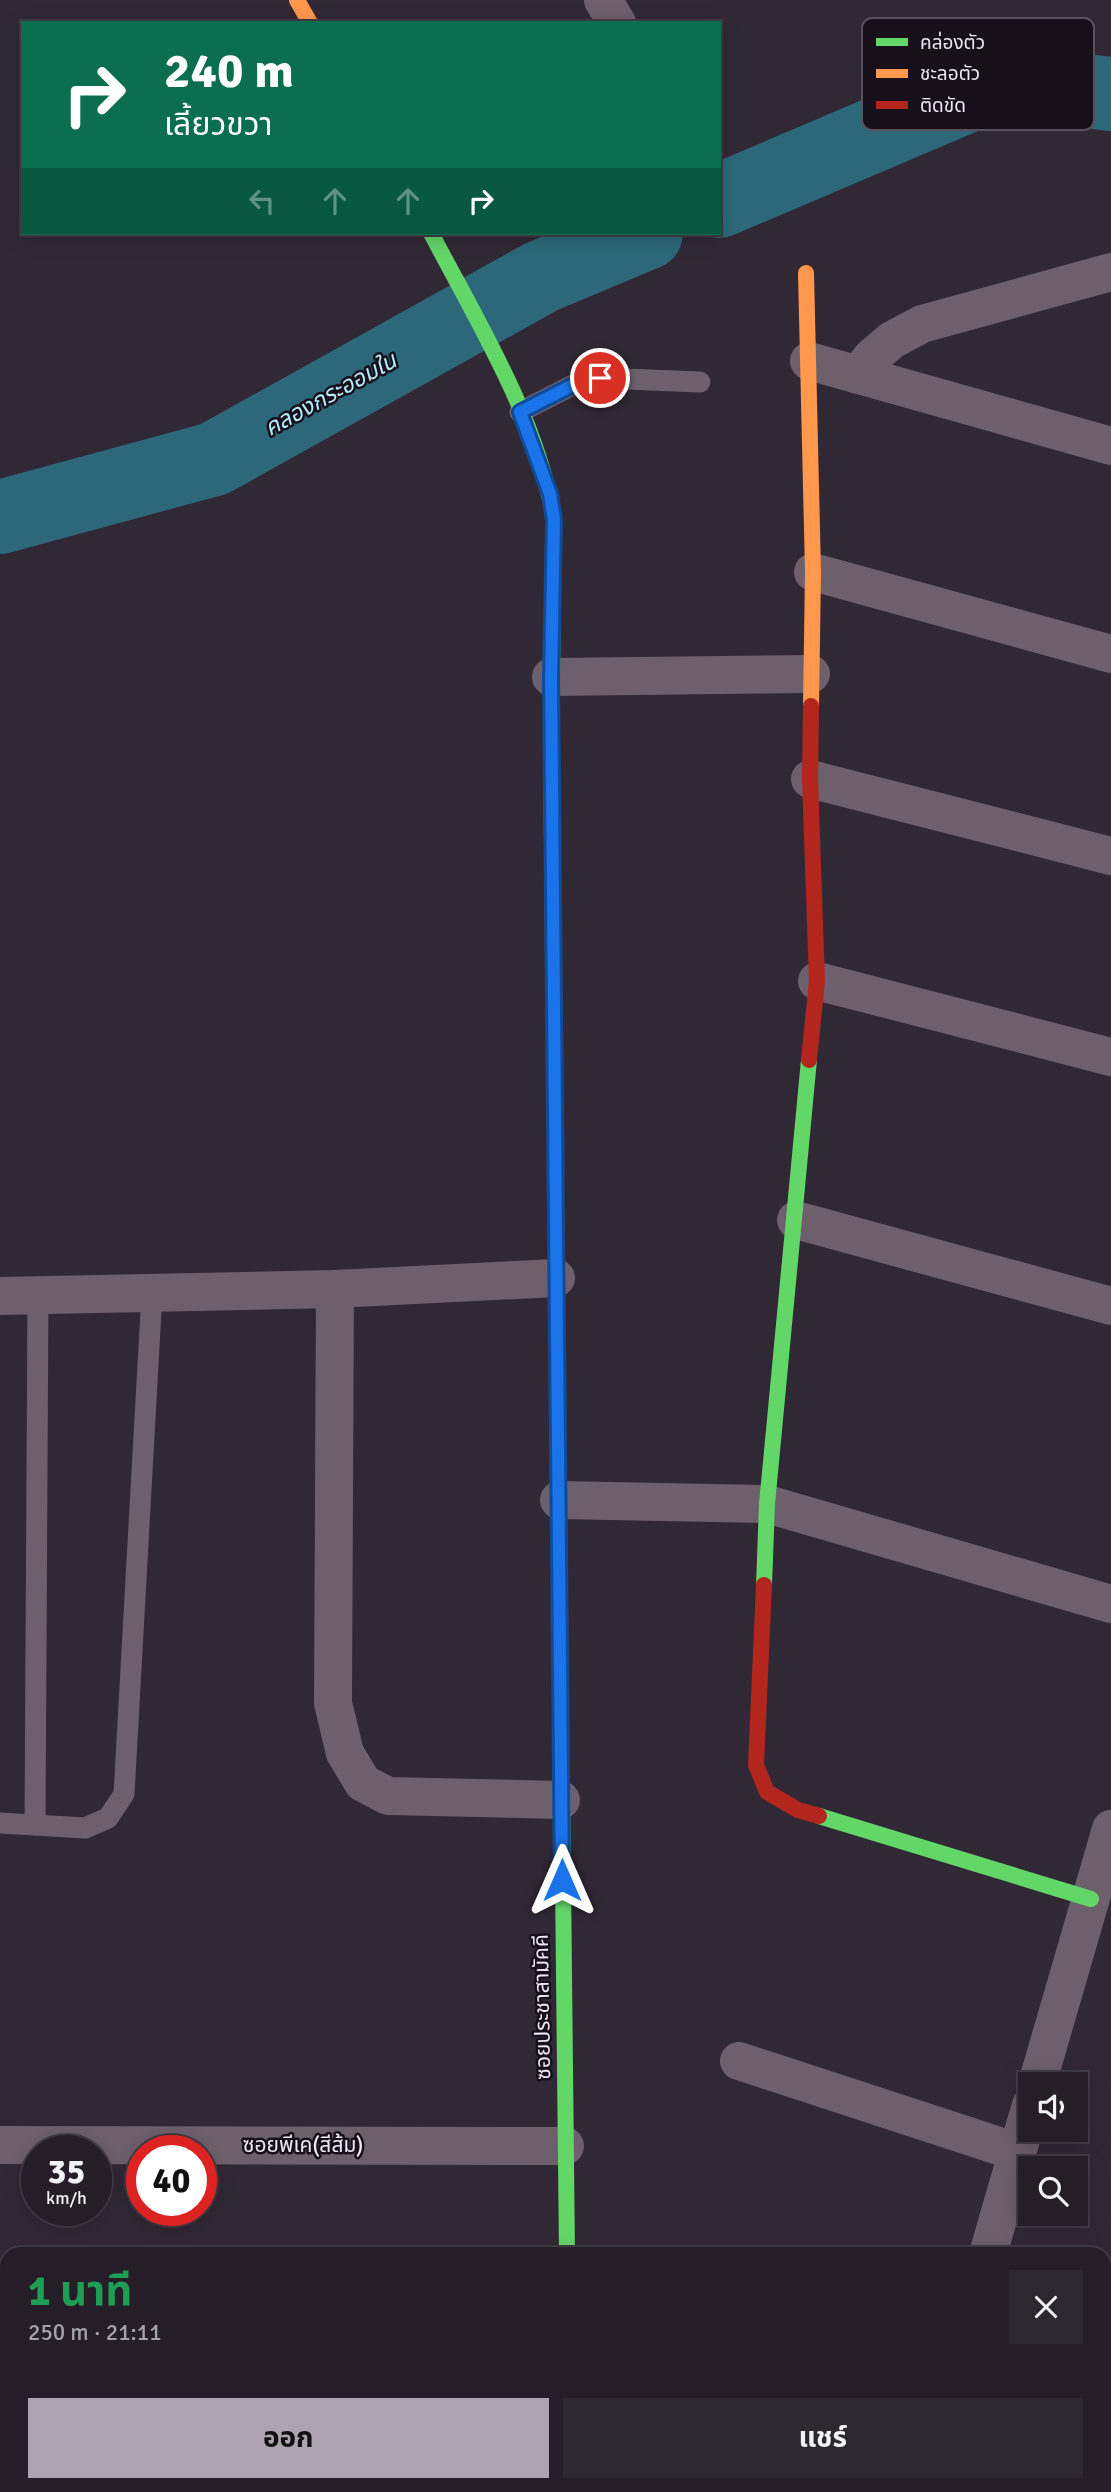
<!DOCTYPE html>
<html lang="th">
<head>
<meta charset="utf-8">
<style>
	:root { --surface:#251e28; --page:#2d2730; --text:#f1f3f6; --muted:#a3a2a8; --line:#423c45; --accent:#ada3b1 }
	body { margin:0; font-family:Signika,"Noto Sans Thai",sans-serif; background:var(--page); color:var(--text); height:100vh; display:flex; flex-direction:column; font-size:26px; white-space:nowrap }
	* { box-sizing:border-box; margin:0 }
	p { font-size:23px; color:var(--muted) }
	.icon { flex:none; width:38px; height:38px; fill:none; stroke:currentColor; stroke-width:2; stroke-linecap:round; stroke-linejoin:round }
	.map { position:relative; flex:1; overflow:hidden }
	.details { position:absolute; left:0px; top:2247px; width:1111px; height:245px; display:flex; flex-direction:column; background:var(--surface); border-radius:21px 21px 0 0; box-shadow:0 4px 18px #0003,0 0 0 2px var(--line) }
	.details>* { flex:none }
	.banner { position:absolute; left:21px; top:21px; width:700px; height:214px; border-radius:0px; box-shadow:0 4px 18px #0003,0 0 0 2px var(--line); background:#0b6e4f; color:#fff; overflow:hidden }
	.tools { position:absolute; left:1018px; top:2072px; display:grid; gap:14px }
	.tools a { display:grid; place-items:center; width:70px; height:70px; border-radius:0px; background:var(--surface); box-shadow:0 4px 18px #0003,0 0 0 2px var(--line); font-size:35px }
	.speed { position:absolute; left:21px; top:2135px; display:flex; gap:14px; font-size:35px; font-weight:700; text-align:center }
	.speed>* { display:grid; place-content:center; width:91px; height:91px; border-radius:50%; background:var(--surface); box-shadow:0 4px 18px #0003,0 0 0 2px var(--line); line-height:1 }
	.speed small { font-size:18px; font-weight:400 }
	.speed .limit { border:10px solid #d22; background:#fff; color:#111 }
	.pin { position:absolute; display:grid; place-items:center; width:60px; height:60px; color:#fff; margin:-30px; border:4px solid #fff; border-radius:50%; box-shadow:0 2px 7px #0007 }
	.me { position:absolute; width:77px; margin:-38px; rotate:0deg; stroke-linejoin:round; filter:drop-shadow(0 0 5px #0008) }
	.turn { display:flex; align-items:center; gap:24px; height:147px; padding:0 28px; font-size:32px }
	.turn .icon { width:91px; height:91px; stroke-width:2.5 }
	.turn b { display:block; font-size:49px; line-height:60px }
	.lanes { display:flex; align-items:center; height:66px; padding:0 28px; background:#0003; justify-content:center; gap:35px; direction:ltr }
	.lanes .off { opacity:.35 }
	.round { display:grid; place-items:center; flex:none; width:74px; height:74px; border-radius:0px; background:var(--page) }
	.summary { display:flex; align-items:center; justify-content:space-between; height:119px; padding:0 28px }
	h1 { font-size:42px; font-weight:700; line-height:52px; color:#1e9e55 }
	.primary-button { display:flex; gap:14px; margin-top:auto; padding:14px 28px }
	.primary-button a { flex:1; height:80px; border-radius:0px; background:var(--accent); color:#111; font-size:28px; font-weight:700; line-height:80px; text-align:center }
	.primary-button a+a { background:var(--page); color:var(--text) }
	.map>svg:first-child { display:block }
</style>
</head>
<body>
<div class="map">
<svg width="1111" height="2492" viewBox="0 0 1111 2492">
	<rect width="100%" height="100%" fill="#312835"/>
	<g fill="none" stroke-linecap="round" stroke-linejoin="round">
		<g stroke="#2c6879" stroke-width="74">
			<polyline points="719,201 1001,81 1111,94"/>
			<polyline points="0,517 214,459 541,277 646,233"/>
		</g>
		<g stroke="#6d5f6b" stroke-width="21">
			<polyline points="520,412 575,384 600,378 700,382"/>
			<polyline points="0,1823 85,1828 108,1818 124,1794 152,1293"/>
			<polyline points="35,1825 38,1295"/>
		</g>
		<g stroke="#6d5f6b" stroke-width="38">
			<polyline points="603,0 617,23"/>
			<polyline points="809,361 1111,446"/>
			<polyline points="858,375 872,357 892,340 922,324 1111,272"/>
			<polyline points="813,572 1111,654"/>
			<polyline points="551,677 811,674"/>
			<polyline points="810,779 1111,856"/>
			<polyline points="817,981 1111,1057"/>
			<polyline points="796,1220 1111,1306"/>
			<polyline points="335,1289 333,1703 345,1753 363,1783 388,1796 561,1800"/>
			<polyline points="0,1296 335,1289 556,1278"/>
			<polyline points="559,1500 767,1504 1111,1604"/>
			<polyline points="739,2061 1017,2152"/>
			<polyline points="1037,2084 1111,1829"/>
			<polyline points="0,2145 565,2146"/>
			<polyline points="988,2254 1031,2105"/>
			<polyline points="1095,2485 1109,2492"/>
			<polyline points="0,2491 109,2492"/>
			<polyline points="923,2492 925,2485"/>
		</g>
		<g stroke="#63d668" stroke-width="16">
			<path d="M431,233c47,90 107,186 123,287l-3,231"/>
			<polyline points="764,1585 767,1504 809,1060"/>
			<polyline points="562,1786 567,2254"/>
			<polyline points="819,1816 1091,1899"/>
		</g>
		<g stroke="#ff974d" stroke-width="16">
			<polyline points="297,0 310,23"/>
			<polyline points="806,273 813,572 811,706"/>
			<polyline points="551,751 557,1317"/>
			<polyline points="573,2485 573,2492"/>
		</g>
		<g stroke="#b3261e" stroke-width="16">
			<polyline points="809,1060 817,981 810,779 811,706"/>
			<polyline points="557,1317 562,1786"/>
			<polyline points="764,1585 756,1765 767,1792 798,1810 819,1816"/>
		</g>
	</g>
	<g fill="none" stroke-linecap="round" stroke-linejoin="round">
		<defs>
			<polyline id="route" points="562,1880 551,677 554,520 550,494 520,412 575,384 600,378"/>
		</defs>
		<use href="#route" stroke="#114b97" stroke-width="18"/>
		<use href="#route" stroke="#1a73e8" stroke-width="12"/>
	</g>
	<g text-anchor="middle" stroke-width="5" stroke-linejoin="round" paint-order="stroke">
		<g font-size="21" fill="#f0e5f4" stroke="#17101a">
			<text transform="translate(542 2007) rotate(-91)" y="7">ซอยประชาสามัคคี</text>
			<text x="303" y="2152">ซอยพีเค(สีส้ม)</text>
		</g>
		<g font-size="23" font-style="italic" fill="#b5ecfd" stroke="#17101a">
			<text transform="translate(330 394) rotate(-29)" y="8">คลองกระออมใน</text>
		</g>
	</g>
	<rect x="862" y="18" width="232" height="112" rx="10" fill="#17101a" stroke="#58505b" stroke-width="2"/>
	<rect x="876" y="38" width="32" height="8" fill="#63d668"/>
	<rect x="876" y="69" width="32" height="9" fill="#ff974d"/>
	<rect x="876" y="101" width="32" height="8" fill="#b3261e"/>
	<g font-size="19" fill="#f0e5f4">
		<text x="920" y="49">คล่องตัว</text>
		<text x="920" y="80">ชะลอตัว</text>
		<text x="920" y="112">ติดขัด</text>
	</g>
</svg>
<div class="tools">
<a><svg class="icon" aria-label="sound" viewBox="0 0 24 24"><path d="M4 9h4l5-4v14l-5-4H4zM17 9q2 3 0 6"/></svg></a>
<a><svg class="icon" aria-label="search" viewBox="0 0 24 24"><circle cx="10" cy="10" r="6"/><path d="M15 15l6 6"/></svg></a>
</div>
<div class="speed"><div>35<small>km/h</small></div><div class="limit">40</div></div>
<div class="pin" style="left:600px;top:378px;background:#d93025"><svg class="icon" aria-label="arrive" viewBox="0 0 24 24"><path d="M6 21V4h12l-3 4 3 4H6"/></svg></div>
<svg class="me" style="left:562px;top:1880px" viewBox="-20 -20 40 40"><path d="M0-17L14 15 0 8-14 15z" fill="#1a73e8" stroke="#fff" stroke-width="4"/></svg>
<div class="banner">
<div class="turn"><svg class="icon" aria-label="right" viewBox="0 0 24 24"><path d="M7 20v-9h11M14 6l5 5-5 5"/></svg><div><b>240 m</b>เลี้ยวขวา</div></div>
<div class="lanes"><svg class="icon off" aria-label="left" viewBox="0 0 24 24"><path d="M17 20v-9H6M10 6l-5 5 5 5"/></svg><svg class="icon off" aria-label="ahead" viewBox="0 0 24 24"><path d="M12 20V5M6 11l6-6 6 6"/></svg><svg class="icon off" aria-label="ahead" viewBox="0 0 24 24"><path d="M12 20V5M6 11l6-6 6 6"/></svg><svg class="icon" aria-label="right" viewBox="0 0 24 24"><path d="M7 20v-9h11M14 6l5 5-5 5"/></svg></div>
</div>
<section class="details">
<div class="summary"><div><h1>1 นาที</h1><p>250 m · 21:11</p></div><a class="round"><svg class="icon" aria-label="close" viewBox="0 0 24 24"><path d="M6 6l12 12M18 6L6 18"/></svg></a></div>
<div class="primary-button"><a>ออก</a><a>แชร์</a></div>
</section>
</div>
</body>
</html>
